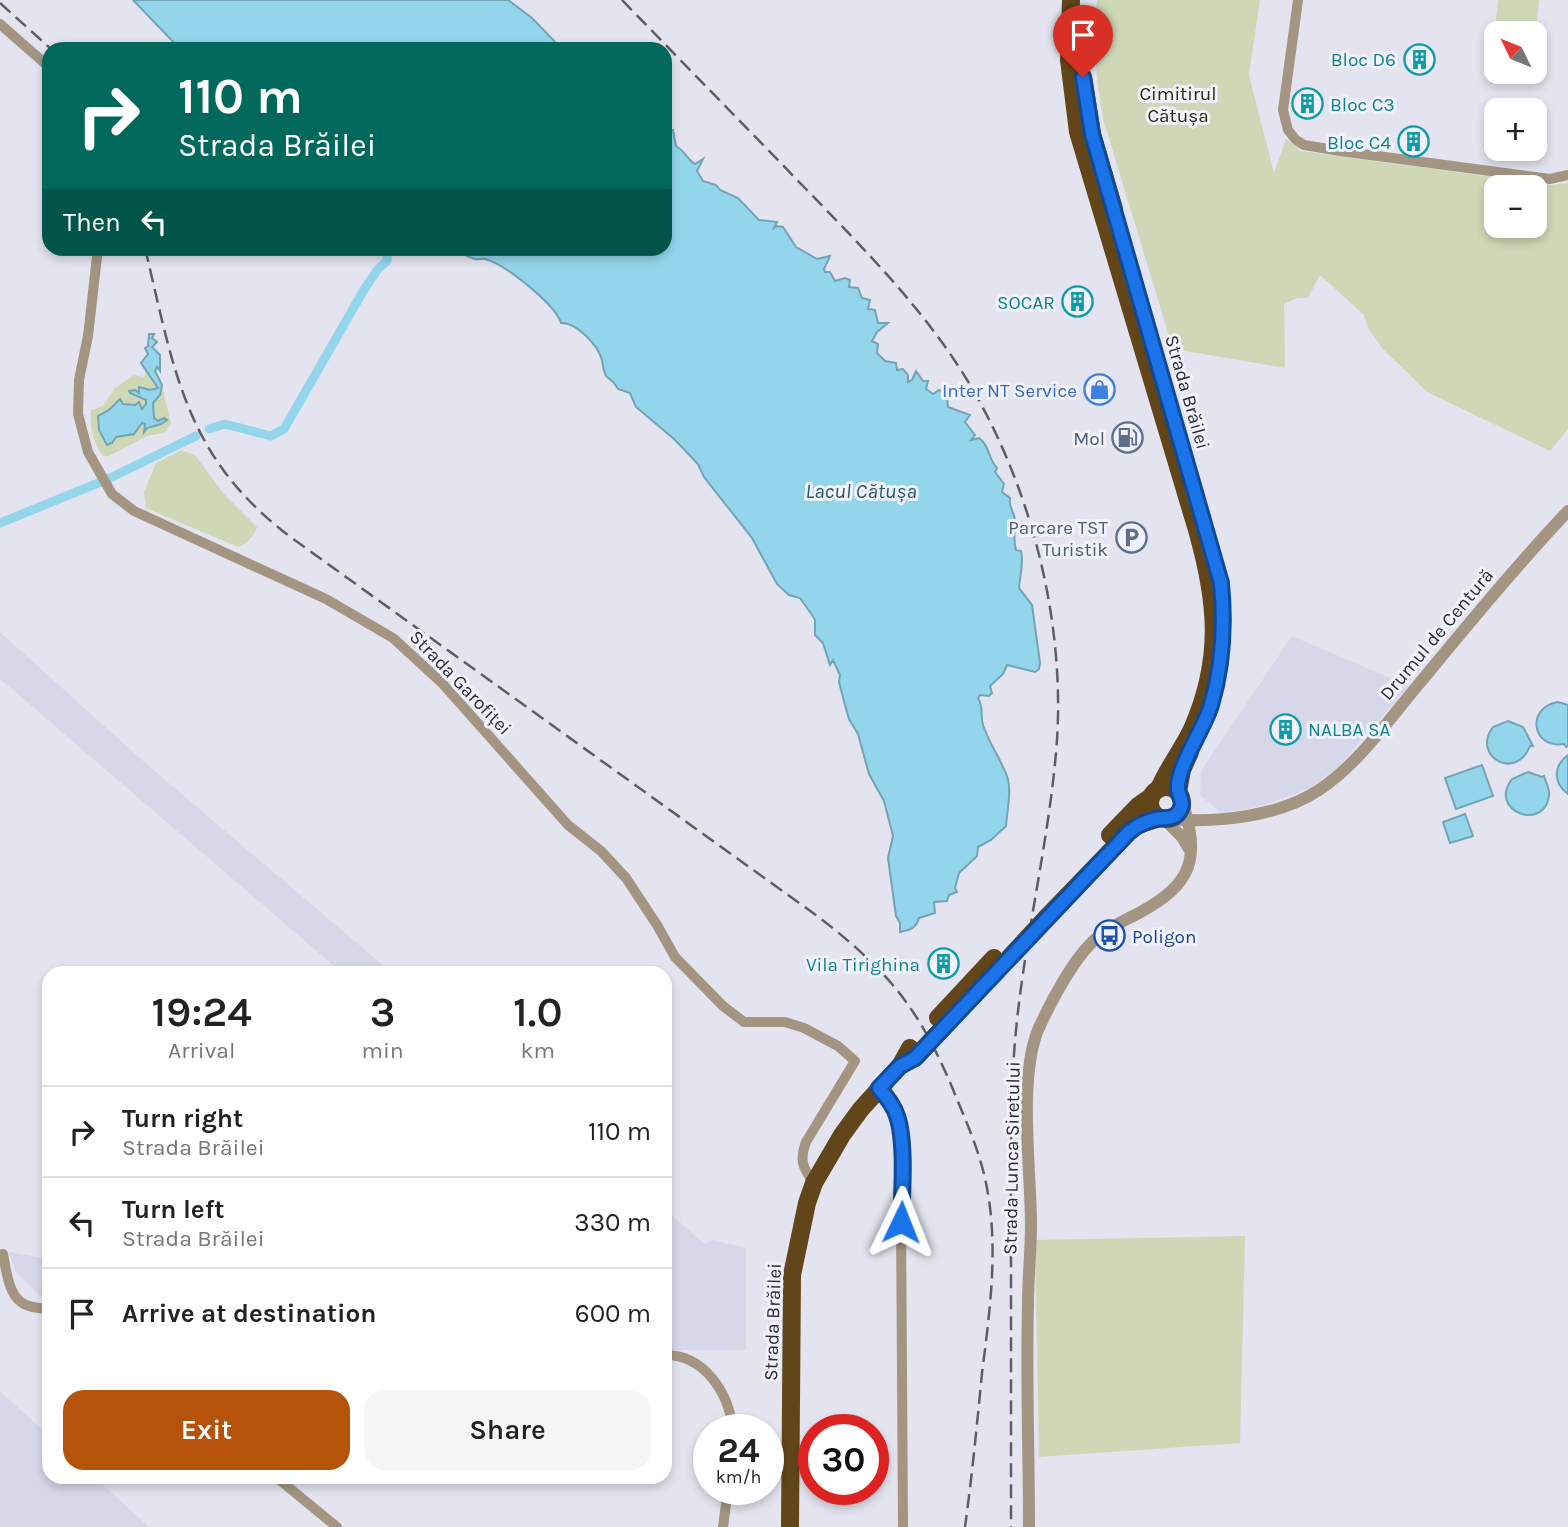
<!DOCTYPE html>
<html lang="en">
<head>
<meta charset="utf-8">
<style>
	:root { --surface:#fff; --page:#f6f6f6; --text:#222; --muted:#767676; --line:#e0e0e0; --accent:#b45309 }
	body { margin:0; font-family:Karla,sans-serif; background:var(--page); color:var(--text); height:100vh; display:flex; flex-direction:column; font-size:26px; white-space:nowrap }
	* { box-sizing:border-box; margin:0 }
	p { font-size:23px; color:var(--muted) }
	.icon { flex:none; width:38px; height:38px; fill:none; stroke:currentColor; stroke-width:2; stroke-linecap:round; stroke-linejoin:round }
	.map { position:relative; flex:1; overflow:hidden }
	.details { position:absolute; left:42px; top:966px; width:630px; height:518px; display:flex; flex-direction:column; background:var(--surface); border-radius:21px; box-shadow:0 4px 10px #0003 }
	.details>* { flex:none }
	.guide { position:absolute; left:42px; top:42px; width:630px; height:214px; border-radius:21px; box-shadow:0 4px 10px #0003; background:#00695c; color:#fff; overflow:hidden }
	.needle { width:46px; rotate:313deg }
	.fabs { position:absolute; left:1484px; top:21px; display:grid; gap:14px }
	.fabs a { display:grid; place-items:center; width:63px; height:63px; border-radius:14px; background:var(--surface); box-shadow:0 4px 10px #0003; font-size:35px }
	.speed { position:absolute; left:693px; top:1414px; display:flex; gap:14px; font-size:35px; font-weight:700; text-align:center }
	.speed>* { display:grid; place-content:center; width:91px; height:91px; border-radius:50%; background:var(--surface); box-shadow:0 4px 10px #0003; line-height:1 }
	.speed small { font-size:18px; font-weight:400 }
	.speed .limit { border:10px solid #d22; background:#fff; color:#111 }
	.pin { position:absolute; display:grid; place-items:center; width:60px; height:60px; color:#fff; margin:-72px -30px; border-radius:50% 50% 50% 0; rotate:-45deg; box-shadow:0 0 7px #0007 }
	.pin .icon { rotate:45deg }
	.me { position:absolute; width:77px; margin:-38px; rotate:2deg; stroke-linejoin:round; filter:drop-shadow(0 0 5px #0008) }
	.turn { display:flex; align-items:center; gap:24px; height:147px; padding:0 21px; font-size:32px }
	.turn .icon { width:91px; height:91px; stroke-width:2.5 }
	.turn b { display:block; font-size:49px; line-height:60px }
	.then { display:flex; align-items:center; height:66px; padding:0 21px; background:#0003; gap:14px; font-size:26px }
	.eta { display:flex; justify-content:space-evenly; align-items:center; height:119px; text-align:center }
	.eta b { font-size:42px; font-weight:600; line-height:49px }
	.button { display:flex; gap:14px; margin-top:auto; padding:14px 21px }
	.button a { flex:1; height:80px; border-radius:21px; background:var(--accent); color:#fff; font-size:28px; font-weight:600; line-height:80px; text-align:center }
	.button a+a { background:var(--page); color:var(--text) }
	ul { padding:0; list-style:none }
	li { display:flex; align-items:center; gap:21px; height:91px; padding:0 21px; border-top:2px solid var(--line) }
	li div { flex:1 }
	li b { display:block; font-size:26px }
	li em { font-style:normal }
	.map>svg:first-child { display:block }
</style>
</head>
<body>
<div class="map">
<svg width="1568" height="1527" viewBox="0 0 1568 1527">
	<rect width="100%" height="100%" fill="#e3e4ef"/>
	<g fill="#d6d8ea">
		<polygon points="0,632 142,760 392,973 342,973 12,689 0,679"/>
		<polygon points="1292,636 1409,686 1337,768 1308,789 1262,806 1221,813 1200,795 1201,771"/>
		<polygon points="665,1209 704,1244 713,1240 746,1248 746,1350 665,1350"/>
		<polygon points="9,1252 49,1259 49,1298 42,1298 16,1272"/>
		<polygon points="0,1391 49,1436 49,1477 94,1477 149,1527 0,1527"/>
	</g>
	<g fill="#ced8b7" fill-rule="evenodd">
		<path d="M1097,0h163l-11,75 25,98 12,-34 15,12 250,34 17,-2v246l-18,22 -123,-59 -45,-44 -14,-20 -4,-13 -44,-40 -12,23h-11l-13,6 1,64 -112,-19 -69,-227c-8,-41 -12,-80 -7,-122zM1535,187v39h-39v-39z"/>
		<polygon points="1498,0 1539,0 1535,39 1535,33 1496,33 1496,51 1493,50"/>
		<path d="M144,368l14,20 -8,2 -7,-2 -3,6 -10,-1 16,7v4l-5,5 -2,-7c-6,5 -15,2 -21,-2l-9,10 -10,5v15l5,12 12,-5 18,-3 8,-11h3l-1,8 3,-3 19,-7 -2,-3 -4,3 -5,-1 -2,-17 7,-8 2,-10 9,39 -7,9 -17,3 -38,20h-6c-10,-13 -14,-30 -12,-46l12,-4 12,-18 19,-13 10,2 2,-4z"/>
		<path d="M181,450l14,5 28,38 34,34c-1,7 -12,19 -19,20l-92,-39 -2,-16 12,-29z"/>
		<polygon points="1245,1236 1240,1443 1039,1457 1035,1240"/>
	</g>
	<g fill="#93d6ec" stroke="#74a3b4" stroke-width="2">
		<polygon points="133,0 508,0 532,18 562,49 180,49"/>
		<path d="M673,130l3,16c9,5 11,13 19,18l8,-5 -6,12 6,10 13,4 4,5 18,8 21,22 18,2 -3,6 3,-2 6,1 13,20 21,12 13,-3 -6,13 1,3h5l5,9 10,-3 5,2 -1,7 9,1 4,10 8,2 -2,9 7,1 3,13h10l-11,9 -5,9 6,3 -1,9 8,8 11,2 1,7 6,-1 5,6v7l4,-2 4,-9 7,10h5l-2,8 7,5 6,-4 8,4 1,13 22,8 -5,7 10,13 -4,5 8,-2c11,8 9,21 18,30l-2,4 9,12 -2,8 8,6c-2,10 5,14 5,23 0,10 -2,19 1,29l5,1c3,13 -1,24 -2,37l13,17 8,58 -1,6 -4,3 -28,-7 -4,9 -13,12 2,7 -3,3 -9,-1 -2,3c6,10 2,16 5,27 6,18 17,33 24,51 5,14 0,35 -1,50l-15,14 -13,7 -1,9 -18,17 -4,15 2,4 -8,3 -2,6 -13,1 1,11 -16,5c-3,11 -10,12 -19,14v-9l-4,-7 -8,-58 5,-22 -9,-35 -15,-27 -11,-40 -9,-15 -4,-14 -6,-23 1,-7 -7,-15 -3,5 -7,-22 -8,-8v-15l-3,-5 -12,-17 -11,-3 -12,-11 -25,-46 -48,-61 -6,-13 -24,-25 -38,-32 -6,-14 -12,-4 -4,-6 -8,-7c-3,-6 -3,-10 -4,-16 -4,-15 -26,-38 -41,-37 -5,-18 -56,-59 -76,-64 -3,-1 -7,1 -10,0 -7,-2 -16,-8 -26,-10l216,-1v-112l4,-5z"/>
		<polygon points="149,334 154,334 152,338 157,342 152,347 160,355 160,371 157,367 155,371 162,385 160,395 153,403 154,418 158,421 164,418 167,420 161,424 147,428 144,432 145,424 142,423 134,434 116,437 112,443 107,445 99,430 98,416 109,410 120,399 123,404 135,405 139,402 142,409 146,404 146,400 130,393 129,391 135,390 139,393 139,387 150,390 158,388 141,363 148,354 145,348 148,346"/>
		<path d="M1558,702l10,3v41l-2,1 -2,-3c-33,5 -38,-37 -6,-42z"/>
		<path d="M1508,721l15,6 10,19h-3c-14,36 -59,10 -37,-19z"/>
		<path d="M1568,755v39c-15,-11 -15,-28 0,-39z"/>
		<polygon points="1482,765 1493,796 1456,809 1445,778"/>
		<path d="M1528,772l14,5 2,-1c1,5 6,12 5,19 -3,37 -62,17 -37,-16z"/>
		<polygon points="1465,814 1473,836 1450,843 1443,822"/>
	</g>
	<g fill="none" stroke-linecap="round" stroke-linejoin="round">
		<g stroke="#93d6ec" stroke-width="9">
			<polyline points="209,429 225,424 271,436 284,429 365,288 378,269 387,261 387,251"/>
			<polyline points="0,523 108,479 196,436"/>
		</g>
		<g stroke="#a39581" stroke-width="10">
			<polyline points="1298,0 1283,110 1288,130 1296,140 1304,145 1340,151 1550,179 1568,175"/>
			<polyline points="0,24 49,67"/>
			<path d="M98,248l-10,88 -9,44 -1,34 10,38 24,42 22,17 192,88 67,39 49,45 126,142 33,26 25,27 31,47 18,32 48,49 21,16h41l19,6 34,18 17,15 -49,81c-7,19 -3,26 8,41"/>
			<path d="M879,1088c7,8 15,18 18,28 9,26 5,78 4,105l2,306"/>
			<path d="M3,1254c3,14 5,39 18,48 7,6 20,6 28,7"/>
			<path d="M665,1355c40,0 64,38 68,75"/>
			<polyline points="276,1477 337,1527"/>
			<polyline points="723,1527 728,1489"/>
		</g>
		<g stroke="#a39581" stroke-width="12">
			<polyline points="1164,819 1182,837 1189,849"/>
			<path d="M1169,819c48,4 109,-2 150,-29 39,-26 69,-69 99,-105 49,-59 98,-119 150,-174"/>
			<path d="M1029,1527c0,-74 -3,-148 -1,-223 0,-26 3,-53 3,-79 0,-55 -13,-145 7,-195 12,-27 37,-75 60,-93 12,-10 27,-17 41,-24 55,-30 61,-55 43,-113"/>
		</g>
		<g stroke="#62461a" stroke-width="18">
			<path d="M1071,0l-2,60 9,72 119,398c20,71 26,127 -4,197 -10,22 -25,40 -34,62"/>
			<polyline points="1083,77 1092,134 1114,209"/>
			<circle cx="1166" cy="803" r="16"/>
			<polyline points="1178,792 1182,770 1190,752"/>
			<polyline points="1110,835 1138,806 1151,797"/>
			<polyline points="1046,918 1129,832 1138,825 1160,818"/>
			<polyline points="938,1018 994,958"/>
			<polyline points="790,1527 792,1275 807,1203 814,1183 842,1135 861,1109 900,1066 910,1048"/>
		</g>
		<g stroke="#5d5e64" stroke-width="2.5" stroke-dasharray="14 7" stroke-linecap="butt">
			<path d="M622,0c61,63 122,125 183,188 61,63 122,124 167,200 62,107 95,242 84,365 -9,101 -35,200 -42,301 -4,65 -3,130 -3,194 0,93 0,186 0,279"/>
			<polyline points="0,3 51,49"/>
			<path d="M145,248c30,125 40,212 151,293l524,377c69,54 98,89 132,169 13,32 27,62 34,96 13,63 4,127 -4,190 -5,52 -10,103 -17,154"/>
		</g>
		<g stroke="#62461a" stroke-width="18">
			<polyline points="995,973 1046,918"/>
			<polyline points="915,1058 943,1028"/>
		</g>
	</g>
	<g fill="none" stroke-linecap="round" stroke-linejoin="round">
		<defs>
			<path id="route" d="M901,1222c1,-28 5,-80 -4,-106 -3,-10 -11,-20 -18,-28l21,-22 15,-8 214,-226c8,-7 16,-10 26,-13 13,-2 22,2 27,-14 0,-5 -3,-10 -4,-15 -2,-22 26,-61 33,-85 12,-40 14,-80 10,-122l-129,-449 -9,-57"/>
		</defs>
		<use href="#route" stroke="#114b97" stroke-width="18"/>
		<use href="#route" stroke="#1a73e8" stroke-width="12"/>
	</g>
	<defs>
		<symbol id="building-ring" viewBox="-11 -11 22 22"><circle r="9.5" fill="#f0f1fc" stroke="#0f9aa8" stroke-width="1.5"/><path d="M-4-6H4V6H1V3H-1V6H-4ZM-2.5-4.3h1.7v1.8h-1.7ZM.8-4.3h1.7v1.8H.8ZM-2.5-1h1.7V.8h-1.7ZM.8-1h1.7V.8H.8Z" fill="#0f9aa8"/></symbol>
		<symbol id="shop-ring" viewBox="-11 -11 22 22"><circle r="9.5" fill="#f0f1fc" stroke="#3f7fe0" stroke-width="1.5"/><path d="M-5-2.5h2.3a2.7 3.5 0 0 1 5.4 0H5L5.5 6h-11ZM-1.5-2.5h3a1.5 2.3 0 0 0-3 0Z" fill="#3f7fe0"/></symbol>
		<symbol id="fuel-ring" viewBox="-11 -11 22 22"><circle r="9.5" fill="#f0f1fc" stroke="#5c6f8a" stroke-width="1.5"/><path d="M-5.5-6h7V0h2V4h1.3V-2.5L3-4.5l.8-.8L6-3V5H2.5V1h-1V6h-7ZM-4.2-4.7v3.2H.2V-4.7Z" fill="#5c6f8a"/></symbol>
		<symbol id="parking-ring" viewBox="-11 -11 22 22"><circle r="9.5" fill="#f0f1fc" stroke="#5c6f8a" stroke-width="1.5"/><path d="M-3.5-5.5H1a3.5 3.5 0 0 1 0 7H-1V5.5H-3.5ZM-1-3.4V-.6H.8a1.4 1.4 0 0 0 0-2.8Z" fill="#5c6f8a"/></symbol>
		<symbol id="bus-ring" viewBox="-11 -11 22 22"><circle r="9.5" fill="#f0f1fc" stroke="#1a4fb4" stroke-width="1.5"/><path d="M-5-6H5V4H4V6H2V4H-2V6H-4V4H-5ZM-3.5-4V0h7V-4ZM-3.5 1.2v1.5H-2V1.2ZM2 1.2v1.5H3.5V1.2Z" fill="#1a4fb4"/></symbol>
	</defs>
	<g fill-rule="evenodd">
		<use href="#building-ring" x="1402" y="42" width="35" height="35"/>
		<use href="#building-ring" x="1290" y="86" width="35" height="35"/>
		<use href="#building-ring" x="1396" y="124" width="35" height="35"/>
		<use href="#building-ring" x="1060" y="284" width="35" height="35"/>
		<use href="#shop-ring" x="1082" y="372" width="35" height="35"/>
		<use href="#fuel-ring" x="1110" y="420" width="35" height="35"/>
		<use href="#parking-ring" x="1114" y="520" width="35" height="35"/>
		<use href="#building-ring" x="1268" y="712" width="35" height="35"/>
		<use href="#bus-ring" x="1092" y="918" width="35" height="35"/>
		<use href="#building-ring" x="926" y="946" width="35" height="35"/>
	</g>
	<g text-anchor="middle" stroke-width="6" stroke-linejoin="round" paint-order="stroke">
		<g font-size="19" fill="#0d838f" stroke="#f0f1fc" text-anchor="end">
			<text x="1396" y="66">Bloc D6</text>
			<text x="1330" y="111" text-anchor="start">Bloc C3</text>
			<text x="1391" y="149">Bloc C4</text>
			<text x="1055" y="309">SOCAR</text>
			<text x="1308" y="736" text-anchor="start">NALBA SA</text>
			<text x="920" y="971">Vila Tirighina</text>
		</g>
		<g font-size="19" fill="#252d04" stroke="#f0f1fc">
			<text x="1178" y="100">Cimitirul<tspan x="1178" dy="22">Cătușa</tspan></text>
		</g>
		<g font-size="19" fill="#366cbe" stroke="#f0f1fc" text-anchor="end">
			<text x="1077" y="397">Inter NT Service</text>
		</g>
		<g font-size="19" fill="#2b2c30" stroke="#f0f1fc">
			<text transform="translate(1188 392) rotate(74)" y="7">Strada Brăilei</text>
			<text transform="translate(1436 634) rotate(-50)" y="7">Drumul de Centură</text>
			<text transform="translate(461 682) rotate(46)" y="7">Strada Garofiței</text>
			<text transform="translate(1011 1158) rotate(-89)" y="7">Strada Lunca Siretului</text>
			<text transform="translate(772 1322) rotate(-88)" y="7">Strada Brăilei</text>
		</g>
		<g font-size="19" fill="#4e5e75" stroke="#f0f1fc" text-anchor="end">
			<text x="1105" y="445">Mol</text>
			<text x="1108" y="534">Parcare TST<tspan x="1108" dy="22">Turistik</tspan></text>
		</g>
		<g font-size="19" fill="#164399" stroke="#f0f1fc" text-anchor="start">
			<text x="1132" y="943">Poligon</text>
		</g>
		<g font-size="21" font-style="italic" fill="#265c6c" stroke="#f0f1fc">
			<text x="861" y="498">Lacul Cătușa</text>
		</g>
	</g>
</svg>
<div class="fabs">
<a><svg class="needle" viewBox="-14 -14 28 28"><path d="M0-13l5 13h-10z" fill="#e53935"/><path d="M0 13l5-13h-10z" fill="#767676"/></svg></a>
<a>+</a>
<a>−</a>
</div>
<div class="speed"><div>24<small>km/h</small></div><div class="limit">30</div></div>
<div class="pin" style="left:1083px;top:77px;background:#d93025"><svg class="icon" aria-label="arrive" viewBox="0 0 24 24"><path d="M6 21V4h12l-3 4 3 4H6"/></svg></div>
<svg class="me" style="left:901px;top:1222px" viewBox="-20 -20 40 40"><path d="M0-17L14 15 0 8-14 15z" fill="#1a73e8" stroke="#fff" stroke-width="4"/></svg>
<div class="guide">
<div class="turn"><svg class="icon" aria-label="right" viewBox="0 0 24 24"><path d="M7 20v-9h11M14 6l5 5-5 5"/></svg><div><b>110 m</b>Strada Brăilei</div></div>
<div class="then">Then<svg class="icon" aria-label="left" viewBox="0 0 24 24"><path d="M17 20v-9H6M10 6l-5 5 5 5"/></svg></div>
</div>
<section class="details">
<div class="eta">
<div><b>19:24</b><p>Arrival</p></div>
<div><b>3</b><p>min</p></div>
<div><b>1.0</b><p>km</p></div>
</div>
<ul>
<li><svg class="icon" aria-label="right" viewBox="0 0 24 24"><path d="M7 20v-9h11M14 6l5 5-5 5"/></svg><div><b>Turn right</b><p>Strada Brăilei</p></div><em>110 m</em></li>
<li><svg class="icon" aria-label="left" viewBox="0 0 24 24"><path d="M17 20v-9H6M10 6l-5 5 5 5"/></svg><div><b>Turn left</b><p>Strada Brăilei</p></div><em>330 m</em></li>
<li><svg class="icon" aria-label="arrive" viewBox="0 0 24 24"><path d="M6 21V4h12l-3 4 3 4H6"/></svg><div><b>Arrive at destination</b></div><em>600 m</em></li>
</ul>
<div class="button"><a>Exit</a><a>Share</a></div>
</section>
</div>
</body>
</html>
